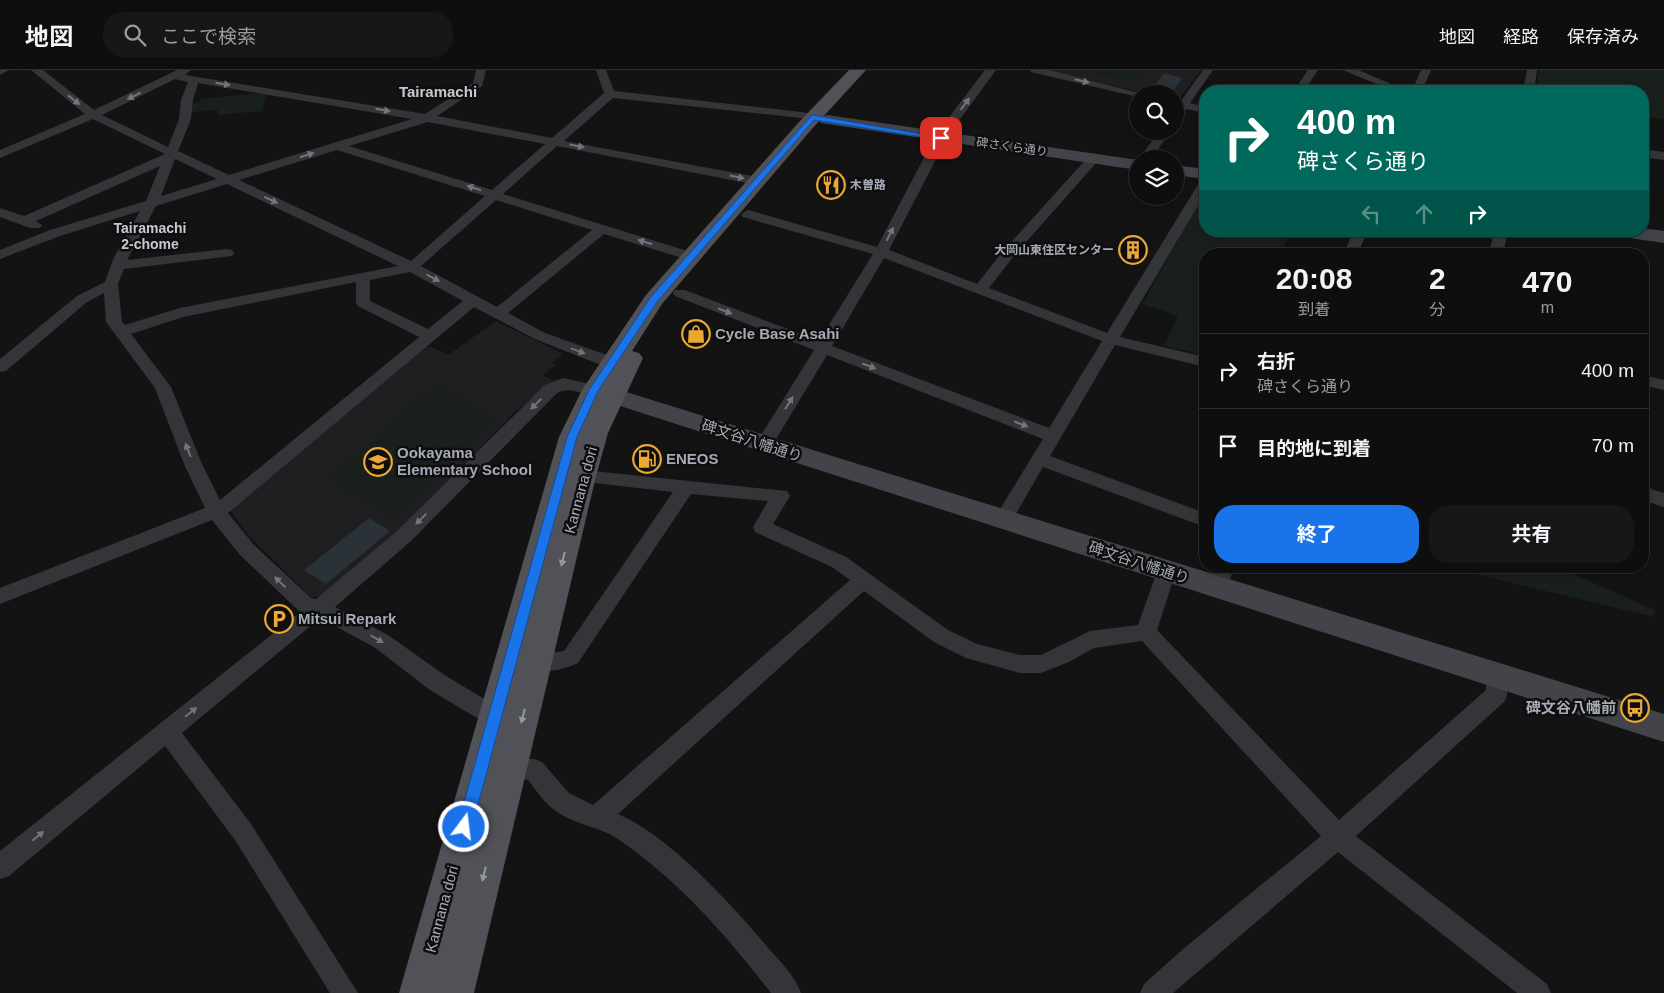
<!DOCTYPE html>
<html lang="ja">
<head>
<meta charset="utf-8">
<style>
	:root { --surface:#0e0e0f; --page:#171718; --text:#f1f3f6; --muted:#9b9c9e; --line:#2e2e2f; --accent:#1a73e8 }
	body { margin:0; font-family:Arial,"Noto Sans JP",sans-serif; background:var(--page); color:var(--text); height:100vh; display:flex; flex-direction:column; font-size:19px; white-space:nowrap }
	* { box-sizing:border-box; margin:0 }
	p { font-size:16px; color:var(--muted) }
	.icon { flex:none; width:28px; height:28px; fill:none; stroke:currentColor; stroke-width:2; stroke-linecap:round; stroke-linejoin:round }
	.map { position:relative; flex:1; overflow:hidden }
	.panel { position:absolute; left:1199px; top:178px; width:450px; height:325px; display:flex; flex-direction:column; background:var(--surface); border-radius:20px; box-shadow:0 2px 8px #0003,0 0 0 1px var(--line) }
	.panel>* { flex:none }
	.hud { position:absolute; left:1199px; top:15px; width:450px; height:152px; border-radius:20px; box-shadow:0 2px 8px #0003,0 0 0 1px var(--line); background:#00695c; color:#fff; overflow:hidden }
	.tools { position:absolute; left:1129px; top:15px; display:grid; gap:10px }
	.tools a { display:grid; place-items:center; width:55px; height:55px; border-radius:50%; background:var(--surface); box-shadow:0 2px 8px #0003,0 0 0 1px var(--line); font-size:25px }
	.pin { position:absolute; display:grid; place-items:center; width:42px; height:42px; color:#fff; margin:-21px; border-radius:10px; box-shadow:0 2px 8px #0006 }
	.me { position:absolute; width:55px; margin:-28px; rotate:15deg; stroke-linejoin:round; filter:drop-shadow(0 0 4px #0008) }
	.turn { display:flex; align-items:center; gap:18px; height:105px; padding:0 15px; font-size:22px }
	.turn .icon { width:65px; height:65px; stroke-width:2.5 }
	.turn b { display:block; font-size:35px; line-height:42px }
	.lanes { display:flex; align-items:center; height:48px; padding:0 15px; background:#0003; justify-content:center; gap:25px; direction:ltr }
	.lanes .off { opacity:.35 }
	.eta { display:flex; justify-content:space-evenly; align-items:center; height:85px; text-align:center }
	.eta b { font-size:30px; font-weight:700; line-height:35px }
	.cta { display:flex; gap:10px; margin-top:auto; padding:10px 15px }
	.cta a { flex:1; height:58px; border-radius:20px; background:var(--accent); color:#fff; font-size:20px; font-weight:700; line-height:58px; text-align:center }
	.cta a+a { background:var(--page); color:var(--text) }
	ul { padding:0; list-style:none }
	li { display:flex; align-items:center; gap:15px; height:75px; padding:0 15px; border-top:1px solid var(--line) }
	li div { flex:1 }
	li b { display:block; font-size:19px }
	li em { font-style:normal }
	header { display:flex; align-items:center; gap:30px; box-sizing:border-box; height:70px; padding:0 25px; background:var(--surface); border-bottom:1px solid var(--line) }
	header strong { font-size:24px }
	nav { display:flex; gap:28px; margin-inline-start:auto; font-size:18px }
	.search { width:350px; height:45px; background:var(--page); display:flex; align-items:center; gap:12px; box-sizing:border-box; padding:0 18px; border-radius:20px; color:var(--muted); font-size:19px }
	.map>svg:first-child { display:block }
</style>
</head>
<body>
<header>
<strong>地図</strong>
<div class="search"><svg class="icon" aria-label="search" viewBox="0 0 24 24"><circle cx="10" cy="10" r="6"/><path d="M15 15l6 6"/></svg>ここで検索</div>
<nav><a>地図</a><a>経路</a><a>保存済み</a></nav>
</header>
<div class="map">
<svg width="1664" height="923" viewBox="0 0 1664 923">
	<rect width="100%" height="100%" fill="#131314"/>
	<g fill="#1f1f21">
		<polygon points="1046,0 1201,0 1179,29 1175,30 1175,24 1148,24"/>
		<polygon points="496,251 563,284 552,292 556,295 543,305 554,311 514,343 404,457 321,526 311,527 249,466 230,440 425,277 432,277 448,285"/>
	</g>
	<g fill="#191f1a">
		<polygon points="1080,0 1148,0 1144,8 1129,11"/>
		<polygon points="1539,0 1664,0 1664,50 1643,46 1642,21 1536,21"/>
		<polygon points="258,23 266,24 262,41 218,45 218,40 190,42 192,34 200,32 201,29"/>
		<polygon points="1205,123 1205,161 1290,161 1281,184 1205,184 1205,285 1164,276 1178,246 1142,234"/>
		<polygon points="436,313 495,348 393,448 328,409"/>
		<polygon points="1442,496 1555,496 1655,540 1654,547"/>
	</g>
	<g fill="#2a3238">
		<polygon points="1164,3 1182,8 1171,24 1151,20"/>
		<polygon points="369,448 390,461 326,514 304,500"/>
	</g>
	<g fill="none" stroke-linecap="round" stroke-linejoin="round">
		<g fill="#343539" fill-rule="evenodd">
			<polygon points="0,0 9,0 0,5"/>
			<path d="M31,0h12l51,40 83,-40h14l-6,5 240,39 48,-31 3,-13h10l-4,16 -45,30 115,22 52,-45 -8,-23h10l8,21 187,21 30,6 2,2 -6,3 -26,-5 -188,-20 -49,43 193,36 6,4 -6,4 -200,-39 -54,48 194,60 2,3 -7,4 -88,-27 -96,79 37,20 73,26 2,4 -2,4h-12l-71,-28 -61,-32 -246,206 26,32 57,53 5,1 81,-68 148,-146 18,-7 37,8 2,4 -2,4c-16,4 -27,-9 -43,-1l-146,148 -76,66 53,28 58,41 57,34 3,7 -3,7 -8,3 -8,-3 -57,-34 -56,-43 -54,-29 -138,115 69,91 107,169h-28l-95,-153 -70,-94 -156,130 -9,3v-28l300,-239 -60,-57 -28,-35 -212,84v-16l205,-80 -21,-44 -29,-76 -49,-66 -2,-29 -17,9 -81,69 -6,1v-13l77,-63 28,-14 9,-25 26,-46 -80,25 -60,23v-9l50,-20 96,-29 14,-35 -124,55 6,4 -2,3h-10l-30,-11v-9l24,8 141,-62 -72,-35 -93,39v-8l85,-36zM175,9l13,3 -7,18 -2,19 -11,28 -66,-32zM198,13l214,36 -183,56 -51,-24 13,-32 2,-19zM428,52l117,22 -53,46 -143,-44zM337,80l148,46 -74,65 -172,-81zM175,89l42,20 -56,17zM227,114l171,82 -218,42 -55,17 -3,-3 -4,-38 6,-15 108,-13 2,-3 -2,-3 -5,-1 -100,11 29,-54zM496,130l96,30 -95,77 -76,-41zM410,202l53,29 -35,28 -58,-28v-21zM356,212v21l2,3 61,31 -199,163 -18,-36 -31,-77 -40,-53 52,-17z"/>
			<path d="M985,0h11l-47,64 -60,116 88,34 26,-33 86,-95h8l2,3 -2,3 -84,95 -24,31 118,45 92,-150 6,-4v15l-85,143 85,20v10l-90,-22 -65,111 155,57v14l-162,-60 -33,57 -7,2 -7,-2 -2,-5 49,-80 -216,-84 -57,94 -6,2 -6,-2 -3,-4 59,-95 -139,-54 -2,-3 2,-3h10l134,51 54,-87 -130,-37 -2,-3 7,-4 129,37 60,-114zM884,188l218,83 -53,87 -217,-82z"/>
			<polygon points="1030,0 1049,0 1143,24 1138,24 1138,27 1031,2"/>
			<polygon points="1203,0 1213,0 1190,33 1205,37 1205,43 1186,39 1179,49 1175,50 1175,30 1181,31"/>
			<polygon points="1308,0 1318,0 1304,21 1294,21"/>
			<polygon points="1343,0 1358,0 1408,21 1393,21"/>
			<polygon points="1421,0 1431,0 1422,21 1412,21"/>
			<polygon points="1527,0 1537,0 1534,21 1523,21"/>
			<polygon points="1159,61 1171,61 1151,89 1139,89"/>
			<polygon points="1642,79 1664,82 1664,90 1642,87"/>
			<polygon points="1353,161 1367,161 1358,184 1344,184"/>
			<polygon points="1494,161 1508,161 1503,184 1489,184"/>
			<polygon points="1642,305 1664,310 1664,320 1642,315"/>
			<path d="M583,400l204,21 3,5 -17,28 73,33 102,73 29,14 43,11h21l49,-24 48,-6 21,-59 7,-3 7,3 3,5 -19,59 182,190 147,-130v-14l3,-7 8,-2 8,2c4,10 4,22 0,32l-149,135 191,148 4,9h-34l-179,-141 -165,141h-33l4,-9 39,-35 138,-113 -179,-195 -48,7 -25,14 -28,11h-21l-54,-15 -32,-16 -70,-51 -246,223c52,22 116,93 152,136 12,13 25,27 31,43h-30c-44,-57 -93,-113 -153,-154 -20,-13 -46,-15 -65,-30 -10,-8 -17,-19 -25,-29l-25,-4 -3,-8 3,-8 8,-3 23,2 8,3 27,31 24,12 257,-225 -18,-13 -77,-35 -2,-5 15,-26 -77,-7 -113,169c-16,7 -31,11 -48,5l-4,-6 4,-6 34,-5 109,-159 -96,-11 -3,-5 3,-5z"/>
			<polygon points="1642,416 1664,423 1664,437 1642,430"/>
			<polygon points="1215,496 1235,496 1224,524 1217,526 1210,524 1207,518"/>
		</g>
		<g fill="#424449" fill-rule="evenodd">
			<polygon points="827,45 1138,90 1138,100 821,53 819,50 821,47"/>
			<polygon points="1175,95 1205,99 1205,109 1175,105"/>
			<polygon points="1642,158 1664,161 1664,173 1622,167 1615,165 1613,161 1642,161"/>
			<polygon points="594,312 1664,644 1664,672 586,325 583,320 586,315"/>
		</g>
		<polygon fill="#505258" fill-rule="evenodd" points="849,0 866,0 811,60 662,234 632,281 639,283 643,288 608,363 596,406 474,923 399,923 559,367 582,320 646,225 799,52"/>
	</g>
	<defs><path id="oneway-solid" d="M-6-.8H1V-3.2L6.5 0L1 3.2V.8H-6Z" transform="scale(1.25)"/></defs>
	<g fill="#72757d">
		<use href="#oneway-solid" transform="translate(1082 11) rotate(13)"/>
		<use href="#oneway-solid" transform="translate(223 14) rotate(9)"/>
		<use href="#oneway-solid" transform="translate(134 26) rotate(154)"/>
		<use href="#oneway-solid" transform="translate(74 30) rotate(38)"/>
		<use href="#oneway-solid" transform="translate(965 34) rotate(-53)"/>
		<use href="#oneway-solid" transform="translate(383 40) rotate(10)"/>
		<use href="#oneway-solid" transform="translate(577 76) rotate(11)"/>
		<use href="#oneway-solid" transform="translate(307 85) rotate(-17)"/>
		<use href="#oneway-solid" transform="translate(737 107) rotate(12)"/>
		<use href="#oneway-solid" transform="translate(474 118) rotate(-163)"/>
		<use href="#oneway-solid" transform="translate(271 130) rotate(25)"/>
		<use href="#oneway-solid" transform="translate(890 164) rotate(-63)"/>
		<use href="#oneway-solid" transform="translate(645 172) rotate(-163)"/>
		<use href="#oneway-solid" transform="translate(433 208) rotate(28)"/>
		<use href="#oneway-solid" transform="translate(725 241) rotate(21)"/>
		<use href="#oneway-solid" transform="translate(578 281) rotate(20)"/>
		<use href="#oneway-solid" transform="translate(869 296) rotate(21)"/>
		<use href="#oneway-solid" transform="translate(789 333) rotate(-58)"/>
		<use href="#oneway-solid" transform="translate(536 334) rotate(136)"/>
		<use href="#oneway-solid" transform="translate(1021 354) rotate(21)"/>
		<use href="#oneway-solid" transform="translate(188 380) rotate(-111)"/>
		<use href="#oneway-solid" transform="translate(421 449) rotate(136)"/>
		<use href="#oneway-solid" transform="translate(280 512) rotate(-136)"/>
		<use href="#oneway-solid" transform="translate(377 569) rotate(30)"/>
		<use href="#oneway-solid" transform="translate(191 642) rotate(-39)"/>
		<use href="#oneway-solid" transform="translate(38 766) rotate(-39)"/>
	</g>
	<g fill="#9498a2">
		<use href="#oneway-solid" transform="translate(563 489) rotate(104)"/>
		<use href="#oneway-solid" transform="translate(523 646) rotate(104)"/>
		<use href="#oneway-solid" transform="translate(484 804) rotate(104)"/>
	</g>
	<polygon fill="#1a73e8" stroke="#114b97" points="812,45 944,68 941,70 814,50 657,232 598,321 577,367 472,757 470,762 464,764 459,762 457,757 567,367 589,320 650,228"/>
	<defs>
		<symbol id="restaurant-ring" viewBox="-11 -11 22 22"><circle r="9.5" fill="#0e0e0f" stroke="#eca833" stroke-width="1.5"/><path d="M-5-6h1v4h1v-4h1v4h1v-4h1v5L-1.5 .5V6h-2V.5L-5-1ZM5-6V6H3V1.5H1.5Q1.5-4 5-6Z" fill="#eca833"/></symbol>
		<symbol id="building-ring" viewBox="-11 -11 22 22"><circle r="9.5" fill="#0e0e0f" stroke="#eca833" stroke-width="1.5"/><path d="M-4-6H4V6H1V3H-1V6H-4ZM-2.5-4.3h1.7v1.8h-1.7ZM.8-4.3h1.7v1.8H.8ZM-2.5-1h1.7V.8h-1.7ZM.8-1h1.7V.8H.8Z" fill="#eca833"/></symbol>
		<symbol id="shop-ring" viewBox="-11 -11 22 22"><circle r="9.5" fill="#0e0e0f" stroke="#eca833" stroke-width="1.5"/><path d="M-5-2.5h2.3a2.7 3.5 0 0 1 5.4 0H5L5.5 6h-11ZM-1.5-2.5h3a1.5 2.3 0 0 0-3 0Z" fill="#eca833"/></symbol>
		<symbol id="fuel-ring" viewBox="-11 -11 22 22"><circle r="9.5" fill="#0e0e0f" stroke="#eca833" stroke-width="1.5"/><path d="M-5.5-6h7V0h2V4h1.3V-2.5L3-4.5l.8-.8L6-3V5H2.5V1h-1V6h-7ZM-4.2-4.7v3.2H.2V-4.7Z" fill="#eca833"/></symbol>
		<symbol id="school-ring" viewBox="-11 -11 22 22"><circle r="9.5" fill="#0e0e0f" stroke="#eca833" stroke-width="1.5"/><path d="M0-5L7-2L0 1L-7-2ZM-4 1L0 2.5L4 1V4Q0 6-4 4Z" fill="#eca833"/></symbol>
		<symbol id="parking-ring" viewBox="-11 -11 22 22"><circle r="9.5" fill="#0e0e0f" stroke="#eca833" stroke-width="1.5"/><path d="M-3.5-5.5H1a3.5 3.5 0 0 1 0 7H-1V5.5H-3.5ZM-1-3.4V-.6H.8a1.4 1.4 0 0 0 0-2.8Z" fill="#eca833"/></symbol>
		<symbol id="bus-ring" viewBox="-11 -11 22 22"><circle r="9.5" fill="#0e0e0f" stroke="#eca833" stroke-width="1.5"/><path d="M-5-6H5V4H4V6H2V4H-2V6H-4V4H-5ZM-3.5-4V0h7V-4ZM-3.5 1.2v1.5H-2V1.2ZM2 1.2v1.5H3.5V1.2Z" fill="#eca833"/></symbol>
	</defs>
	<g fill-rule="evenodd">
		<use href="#restaurant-ring" x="815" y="99" width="32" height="32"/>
		<use href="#building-ring" x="1117" y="164" width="32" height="32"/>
		<use href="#shop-ring" x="680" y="248" width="32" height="32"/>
		<use href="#fuel-ring" x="631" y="373" width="32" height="32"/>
		<use href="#school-ring" x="362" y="376" width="32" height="32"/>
		<use href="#parking-ring" x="263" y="533" width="32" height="32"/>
		<use href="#bus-ring" x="1619" y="622" width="32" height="32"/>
	</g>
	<g text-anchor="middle" stroke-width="5" stroke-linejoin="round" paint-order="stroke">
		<g font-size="12" fill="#a5aab5" stroke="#0e0e0f">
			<text transform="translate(1012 77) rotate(8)" y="4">碑さくら通り</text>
		</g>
		<g font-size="12" font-weight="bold" fill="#a5aab5" stroke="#0e0e0f" text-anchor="start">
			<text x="850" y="119">木曽路</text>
			<text x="1114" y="184" text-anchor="end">大岡山東住区センター</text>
		</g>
		<g font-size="14" font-weight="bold" fill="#c6c9d1" stroke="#0e0e0f">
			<text x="150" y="163">Tairamachi<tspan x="150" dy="16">2-chome</tspan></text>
		</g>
		<g font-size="15" font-weight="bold" fill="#c6c9d1" stroke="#0e0e0f">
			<text x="438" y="27">Tairamachi</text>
		</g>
		<g font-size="15" font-weight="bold" fill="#a5aab5" stroke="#0e0e0f" text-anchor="start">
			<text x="715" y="269">Cycle Base Asahi</text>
			<text x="397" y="388">Ookayama<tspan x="397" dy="17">Elementary School</tspan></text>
			<text x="666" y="394">ENEOS</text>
			<text x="298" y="554">Mitsui Repark</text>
			<text x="1616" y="643" text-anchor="end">碑文谷八幡前</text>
		</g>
		<g font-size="15" fill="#a5aab5" stroke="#0e0e0f">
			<text transform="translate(752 371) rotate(18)" y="5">碑文谷八幡通り</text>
			<text transform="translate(581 420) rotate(-75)" y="5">Kannana dori</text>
			<text transform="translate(1139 493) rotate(18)" y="5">碑文谷八幡通り</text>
			<text transform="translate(442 839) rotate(-75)" y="5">Kannana dori</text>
		</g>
	</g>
</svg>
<div class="tools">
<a><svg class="icon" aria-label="search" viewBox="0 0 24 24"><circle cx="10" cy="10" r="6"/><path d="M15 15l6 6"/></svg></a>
<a><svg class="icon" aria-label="layers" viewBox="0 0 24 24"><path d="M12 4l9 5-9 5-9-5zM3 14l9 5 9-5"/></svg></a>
</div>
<div class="pin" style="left:941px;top:68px;background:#d93025"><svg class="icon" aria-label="arrive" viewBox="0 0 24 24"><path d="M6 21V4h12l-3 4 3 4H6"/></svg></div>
<svg class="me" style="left:464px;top:757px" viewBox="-20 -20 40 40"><circle r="17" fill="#1a73e8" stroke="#fff" stroke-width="3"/><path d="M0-11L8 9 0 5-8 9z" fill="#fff"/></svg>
<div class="hud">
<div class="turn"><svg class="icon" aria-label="right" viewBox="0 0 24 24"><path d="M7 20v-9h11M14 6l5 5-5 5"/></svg><div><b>400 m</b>碑さくら通り</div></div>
<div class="lanes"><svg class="icon off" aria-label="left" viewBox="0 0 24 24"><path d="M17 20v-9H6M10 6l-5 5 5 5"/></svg><svg class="icon off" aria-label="ahead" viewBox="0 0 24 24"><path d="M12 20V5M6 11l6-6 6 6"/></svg><svg class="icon" aria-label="right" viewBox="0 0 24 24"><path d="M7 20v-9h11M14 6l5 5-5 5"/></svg></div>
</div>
<section class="panel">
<div class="eta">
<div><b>20:08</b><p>到着</p></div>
<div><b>2</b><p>分</p></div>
<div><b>470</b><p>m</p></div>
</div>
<ul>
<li><svg class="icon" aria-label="right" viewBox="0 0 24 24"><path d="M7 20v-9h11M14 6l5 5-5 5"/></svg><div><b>右折</b><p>碑さくら通り</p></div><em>400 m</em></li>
<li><svg class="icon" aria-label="arrive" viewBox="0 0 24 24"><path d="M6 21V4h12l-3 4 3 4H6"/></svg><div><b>目的地に到着</b></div><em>70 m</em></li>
</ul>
<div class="cta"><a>終了</a><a>共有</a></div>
</section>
</div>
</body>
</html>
